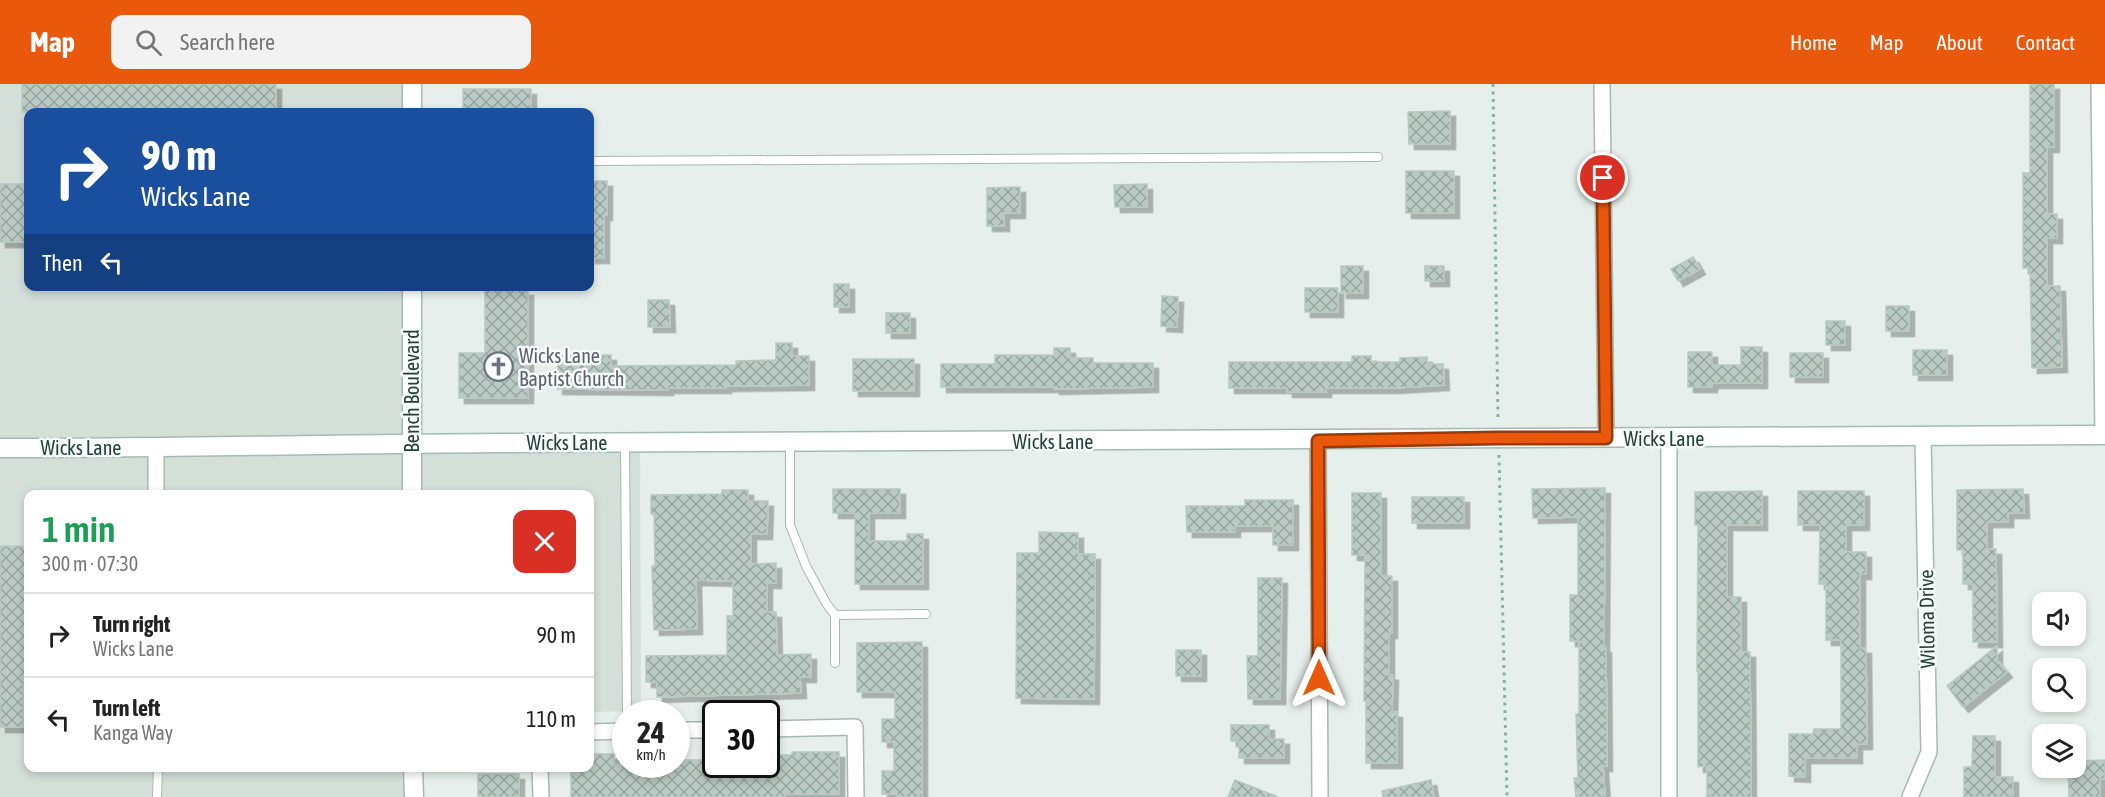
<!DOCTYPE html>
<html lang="en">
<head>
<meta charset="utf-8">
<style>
	:root { --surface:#fff; --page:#f2f2f2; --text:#222; --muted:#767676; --line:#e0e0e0; --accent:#ea580c }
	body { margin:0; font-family:"Asap Condensed",sans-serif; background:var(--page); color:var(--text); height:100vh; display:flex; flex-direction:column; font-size:22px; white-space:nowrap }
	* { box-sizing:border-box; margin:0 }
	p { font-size:20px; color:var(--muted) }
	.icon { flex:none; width:33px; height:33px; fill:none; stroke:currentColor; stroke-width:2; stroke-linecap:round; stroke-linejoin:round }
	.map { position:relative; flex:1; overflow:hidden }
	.side { position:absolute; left:24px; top:406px; width:570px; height:282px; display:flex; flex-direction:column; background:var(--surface); border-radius:12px; box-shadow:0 3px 9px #0003 }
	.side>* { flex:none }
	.banner { position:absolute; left:24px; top:24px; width:570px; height:183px; border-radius:12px; box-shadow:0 3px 9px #0003; background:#1a4fa0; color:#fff; overflow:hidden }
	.buttons { position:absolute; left:2032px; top:508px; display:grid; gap:12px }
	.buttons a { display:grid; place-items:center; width:54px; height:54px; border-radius:12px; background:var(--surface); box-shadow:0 3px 9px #0003; font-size:30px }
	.speed { position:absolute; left:612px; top:616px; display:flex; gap:12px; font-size:30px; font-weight:700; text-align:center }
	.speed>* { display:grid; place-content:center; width:78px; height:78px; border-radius:50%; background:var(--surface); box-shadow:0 3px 9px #0003; line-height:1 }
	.speed small { font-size:15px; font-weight:400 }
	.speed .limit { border:3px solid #111; border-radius:9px; background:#fff; color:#111 }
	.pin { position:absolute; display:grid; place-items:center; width:51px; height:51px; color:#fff; margin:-26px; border:3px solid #fff; border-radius:50%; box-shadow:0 2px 6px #0007 }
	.me { position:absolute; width:66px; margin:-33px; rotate:0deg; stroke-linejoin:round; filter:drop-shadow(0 0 4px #0008) }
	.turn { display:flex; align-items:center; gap:21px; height:126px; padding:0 18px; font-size:27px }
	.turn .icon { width:78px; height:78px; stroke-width:2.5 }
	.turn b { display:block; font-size:42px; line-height:51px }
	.then { display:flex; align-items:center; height:57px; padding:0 18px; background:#0003; gap:12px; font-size:22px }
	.round { display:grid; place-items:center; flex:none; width:63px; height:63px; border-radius:12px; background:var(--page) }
	.headline { display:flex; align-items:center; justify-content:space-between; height:102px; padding:0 18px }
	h1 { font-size:36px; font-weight:600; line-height:45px; color:#1e9e55 }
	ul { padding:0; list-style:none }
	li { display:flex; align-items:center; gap:18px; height:84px; padding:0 18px; border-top:2px solid var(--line) }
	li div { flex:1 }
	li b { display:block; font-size:22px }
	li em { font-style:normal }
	header { display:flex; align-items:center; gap:36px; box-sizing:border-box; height:84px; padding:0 30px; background:var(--accent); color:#fff }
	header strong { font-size:28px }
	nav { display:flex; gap:33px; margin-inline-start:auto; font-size:21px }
	.search { width:420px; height:54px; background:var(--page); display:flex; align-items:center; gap:15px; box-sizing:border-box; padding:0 21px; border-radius:12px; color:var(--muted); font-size:22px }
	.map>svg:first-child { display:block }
</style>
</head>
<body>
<header>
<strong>Map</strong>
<div class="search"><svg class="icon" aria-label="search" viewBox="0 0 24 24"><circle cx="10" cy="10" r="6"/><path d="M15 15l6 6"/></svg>Search here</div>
<nav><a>Home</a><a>Map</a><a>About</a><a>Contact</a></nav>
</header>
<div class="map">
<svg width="2105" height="713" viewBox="0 0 2105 713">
	<defs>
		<pattern id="building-cross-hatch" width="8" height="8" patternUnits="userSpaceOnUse" patternTransform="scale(1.5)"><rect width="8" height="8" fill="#bbcac4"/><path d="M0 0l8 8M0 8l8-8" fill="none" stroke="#98a6a0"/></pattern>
		<filter id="shadow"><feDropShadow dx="5.5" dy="5.5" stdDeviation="0" flood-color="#0004"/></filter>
	</defs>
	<rect width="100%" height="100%" fill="#e6efeb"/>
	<polygon fill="#d4dfda" points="0,0 410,0 410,28 28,28 28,202 412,203 412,360 640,359 641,627 590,628 590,411 28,411 28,684 413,684 414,713 0,713"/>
	<g fill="url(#building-cross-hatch)" stroke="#b8c9c2" stroke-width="1.5" filter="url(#shadow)">
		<rect x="22" y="0" width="254" height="28"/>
		<polygon points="2030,0 2054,0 2054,63 2047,63 2047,130 2057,130 2057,154 2047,154 2047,202 2060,202 2062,283 2032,284 2030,184 2023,184 2023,89 2030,89"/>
		<rect x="463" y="5" width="68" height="23"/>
		<polygon points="1450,27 1450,60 1409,60 1408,28"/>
		<rect x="1406" y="87" width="48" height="42"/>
		<polygon points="590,97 607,97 607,131 604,131 604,174 590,174"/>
		<rect x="0" y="100" width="28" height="58"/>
		<polygon points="1147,100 1147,123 1115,123 1114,101"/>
		<polygon points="1020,103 1020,129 1004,129 1004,142 987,142 987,104"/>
		<polygon points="1693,173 1700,185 1678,197 1671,185"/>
		<rect x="1341" y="182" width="22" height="27"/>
		<rect x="1425" y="182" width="19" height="15"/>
		<rect x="834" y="200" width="15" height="23"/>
		<rect x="1305" y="204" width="33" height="24"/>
		<polygon points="485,206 528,206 528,314 459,314 459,269 485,269"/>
		<polygon points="1162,212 1178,213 1177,243 1161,242"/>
		<polygon points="648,216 669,216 670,243 648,243"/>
		<rect x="1886" y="222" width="23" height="25"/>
		<rect x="886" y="229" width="24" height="20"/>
		<rect x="1826" y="237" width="19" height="24"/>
		<polygon points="776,259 792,259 792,272 809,272 809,301 726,302 726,304 668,304 668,306 557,305 558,271 611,271 611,282 736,281 736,277 776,276"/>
		<polygon points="1741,263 1762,263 1762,299 1712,299 1712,303 1688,303 1688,268 1712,268 1712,281 1741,281"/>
		<polygon points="1054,264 1070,264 1070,274 1093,274 1093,279 1153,279 1153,303 1054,305 1054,303 941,303 941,280 995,280 995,271 1054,271"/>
		<rect x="1913" y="266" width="34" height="25"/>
		<rect x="1790" y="269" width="33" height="24"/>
		<polygon points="1352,272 1371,272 1371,278 1400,278 1400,274 1427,273 1427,280 1443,280 1444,301 1393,304 1326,304 1326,308 1287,308 1287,304 1229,304 1229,278 1352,278"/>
		<rect x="853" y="275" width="61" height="32"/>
		<polygon points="1605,404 1604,563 1606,563 1607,682 1603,682 1605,713 1576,713 1574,694 1578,694 1576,630 1579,630 1579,557 1570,557 1570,511 1578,511 1578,433 1533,434 1532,405"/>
		<polygon points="833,405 900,405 900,429 869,429 869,457 907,457 907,450 923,450 923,500 855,500 855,429 833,429"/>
		<polygon points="2023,405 2024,429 2008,429 2008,438 1987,438 1987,465 1996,465 1997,558 1973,558 1973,500 1963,500 1963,466 1957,466 1957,406"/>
		<polygon points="722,406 748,406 748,417 768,417 767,450 751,450 751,480 776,479 776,499 767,499 767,528 776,528 777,571 811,570 811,593 800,593 801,609 657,613 657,598 646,598 646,572 727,571 727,532 733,532 733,497 696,496 697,545 654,546 652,482 655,482 654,430 651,430 651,411 722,410"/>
		<polygon points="1762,407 1762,441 1727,441 1727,513 1741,513 1741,568 1750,568 1751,713 1707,713 1707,682 1698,683 1698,587 1697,587 1698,441 1695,441 1695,408"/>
		<polygon points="1798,407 1864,407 1864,441 1846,441 1846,468 1866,468 1866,490 1860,490 1860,564 1866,564 1867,660 1857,660 1857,674 1805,674 1805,693 1789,692 1789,650 1813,650 1814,645 1841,645 1841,556 1826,556 1826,500 1819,500 1820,441 1798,441"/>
		<polygon points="1352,409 1381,409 1381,492 1392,492 1392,549 1389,549 1389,591 1393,591 1392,628 1397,628 1397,679 1366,679 1366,617 1364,617 1365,471 1352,471"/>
		<rect x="1412" y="413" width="52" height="26"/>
		<polygon points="1245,416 1293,416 1293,461 1273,461 1273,442 1235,442 1235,448 1187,448 1186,422 1245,422"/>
		<polygon points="1039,448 1078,449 1078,470 1095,470 1094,615 1016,614 1017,469 1039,469"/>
		<polygon points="0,462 22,462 28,469 28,600 23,600 23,643 0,643"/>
		<polygon points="1258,494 1282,494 1280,615 1248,615 1247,572 1258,572"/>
		<polygon points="922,558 922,713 897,713 897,710 882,710 882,687 894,687 894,658 882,658 882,635 895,635 895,608 857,608 857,559"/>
		<polygon points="1997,562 1997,576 2007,588 1963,623 1947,602"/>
		<rect x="1176" y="566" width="25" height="26"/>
		<polygon points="1231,641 1269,641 1269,655 1284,655 1284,674 1239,674 1239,657 1231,657"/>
		<polygon points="1973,652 1995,652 1995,693 2013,693 2013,713 1964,713 1964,683 1972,683"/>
		<polygon points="792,668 839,668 839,710 785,710 785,713 571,713 571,684 590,684 590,670 614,670 614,681 676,681 676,676 716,676 716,681 766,681 766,671 792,671"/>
		<polygon points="2105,676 2105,695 2100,695 2100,713 2069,713 2068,684 2076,684 2076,677"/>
		<rect x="478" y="690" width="41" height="23"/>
		<polygon points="1235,696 1276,712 1276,713 1228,713"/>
		<polygon points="1431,696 1434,713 1383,713 1382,707"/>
	</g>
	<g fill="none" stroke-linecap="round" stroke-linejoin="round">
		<defs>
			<g id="lane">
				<polyline points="590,77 1378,73"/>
				<polyline points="790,358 790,441 806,482 826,519 835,531 835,579"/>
				<polyline points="625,359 627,630"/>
				<polyline points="835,531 926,530"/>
				<polyline points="157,713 158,684"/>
			</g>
			<g id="street">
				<polyline points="1602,0 1606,354"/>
				<polyline points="2099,0 2103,351"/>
				<polyline points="1669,355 1669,713"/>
				<polyline points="1318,357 1320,713"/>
				<polyline points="156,364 156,411"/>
				<polyline points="766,645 855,643 856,713"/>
				<polyline points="676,646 716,646"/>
				<polyline points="590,648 626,647"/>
				<polyline points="540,684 541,713"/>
				<polyline points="1910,713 1929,668 1923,353"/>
			</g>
			<g id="secondary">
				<polyline points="412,0 412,28"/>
				<polyline points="412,202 412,411"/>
				<path d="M0,364c166,0 331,-4 497,-5 536,-2 1072,-4 1608,-8"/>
				<polyline points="413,684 414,713"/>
			</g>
		</defs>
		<use href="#lane" stroke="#a8b8b2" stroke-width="10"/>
		<use href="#street" stroke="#a8b8b2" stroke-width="18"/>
		<use href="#secondary" stroke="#a4bbb3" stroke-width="21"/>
		<g stroke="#86b3a5" stroke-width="3" stroke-dasharray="3 4.5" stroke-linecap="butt">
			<polyline points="1493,0 1498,337"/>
			<polyline points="1499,371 1507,713"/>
		</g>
		<use href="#lane" stroke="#fff" stroke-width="8"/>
		<use href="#street" stroke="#fff" stroke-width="15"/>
		<use href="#secondary" stroke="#fff" stroke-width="18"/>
	</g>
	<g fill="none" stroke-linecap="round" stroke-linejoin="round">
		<defs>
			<polyline id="route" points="1319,594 1318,357 1498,354 1606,354 1603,94"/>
		</defs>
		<use href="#route" stroke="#983908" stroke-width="15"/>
		<use href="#route" stroke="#ea580c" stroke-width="10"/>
	</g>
	<defs>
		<symbol id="church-ring" viewBox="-11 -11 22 22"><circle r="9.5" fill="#f7fbf9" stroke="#6b7280" stroke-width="1.5"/><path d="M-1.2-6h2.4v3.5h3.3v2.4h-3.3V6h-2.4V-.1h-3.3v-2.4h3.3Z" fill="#6b7280"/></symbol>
	</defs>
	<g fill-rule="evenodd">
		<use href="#church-ring" x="482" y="266" width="33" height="33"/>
	</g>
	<g text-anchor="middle" stroke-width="5" stroke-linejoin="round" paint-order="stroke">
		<g font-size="20" fill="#5b616d" stroke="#f7fbf9" text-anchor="start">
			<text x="519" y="279">Wicks Lane<tspan x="519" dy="23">Baptist Church</tspan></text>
		</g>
		<g font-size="20" fill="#24423a" stroke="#f7fbf9">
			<text transform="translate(412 307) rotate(-90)" y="7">Bench Boulevard</text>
			<text x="1664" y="362">Wicks Lane</text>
			<text x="1053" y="365">Wicks Lane</text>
			<text x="567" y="366">Wicks Lane</text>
			<text x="81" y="371">Wicks Lane</text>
			<text transform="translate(1927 535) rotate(-91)" y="7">Wiloma Drive</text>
		</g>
	</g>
</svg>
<div class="buttons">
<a><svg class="icon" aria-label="sound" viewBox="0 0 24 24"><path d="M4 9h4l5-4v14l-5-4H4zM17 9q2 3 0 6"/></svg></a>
<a><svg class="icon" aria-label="search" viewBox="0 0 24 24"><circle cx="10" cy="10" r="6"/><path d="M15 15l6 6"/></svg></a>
<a><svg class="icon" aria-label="layers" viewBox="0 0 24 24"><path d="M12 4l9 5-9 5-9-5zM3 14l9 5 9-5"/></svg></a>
</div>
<div class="speed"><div>24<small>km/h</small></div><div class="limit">30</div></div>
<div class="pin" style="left:1603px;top:94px;background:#d93025"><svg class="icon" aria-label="arrive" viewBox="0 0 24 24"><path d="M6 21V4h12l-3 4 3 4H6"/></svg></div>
<svg class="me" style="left:1319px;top:594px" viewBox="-20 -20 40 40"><path d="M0-17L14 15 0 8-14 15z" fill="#ea580c" stroke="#fff" stroke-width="4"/></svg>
<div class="banner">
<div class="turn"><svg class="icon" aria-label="right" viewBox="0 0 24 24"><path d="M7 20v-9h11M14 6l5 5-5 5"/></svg><div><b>90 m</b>Wicks Lane</div></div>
<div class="then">Then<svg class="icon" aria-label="left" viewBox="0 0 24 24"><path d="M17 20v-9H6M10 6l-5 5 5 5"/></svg></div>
</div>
<section class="side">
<div class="headline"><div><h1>1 min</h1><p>300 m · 07:30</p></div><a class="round" style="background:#d93025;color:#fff"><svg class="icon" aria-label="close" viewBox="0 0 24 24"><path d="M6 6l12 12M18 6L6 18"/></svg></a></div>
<ul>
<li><svg class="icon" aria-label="right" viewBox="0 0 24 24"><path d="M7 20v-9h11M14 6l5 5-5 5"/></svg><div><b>Turn right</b><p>Wicks Lane</p></div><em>90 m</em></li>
<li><svg class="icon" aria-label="left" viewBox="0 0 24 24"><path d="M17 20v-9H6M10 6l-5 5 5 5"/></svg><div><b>Turn left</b><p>Kanga Way</p></div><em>110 m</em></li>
</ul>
</section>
</div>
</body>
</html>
